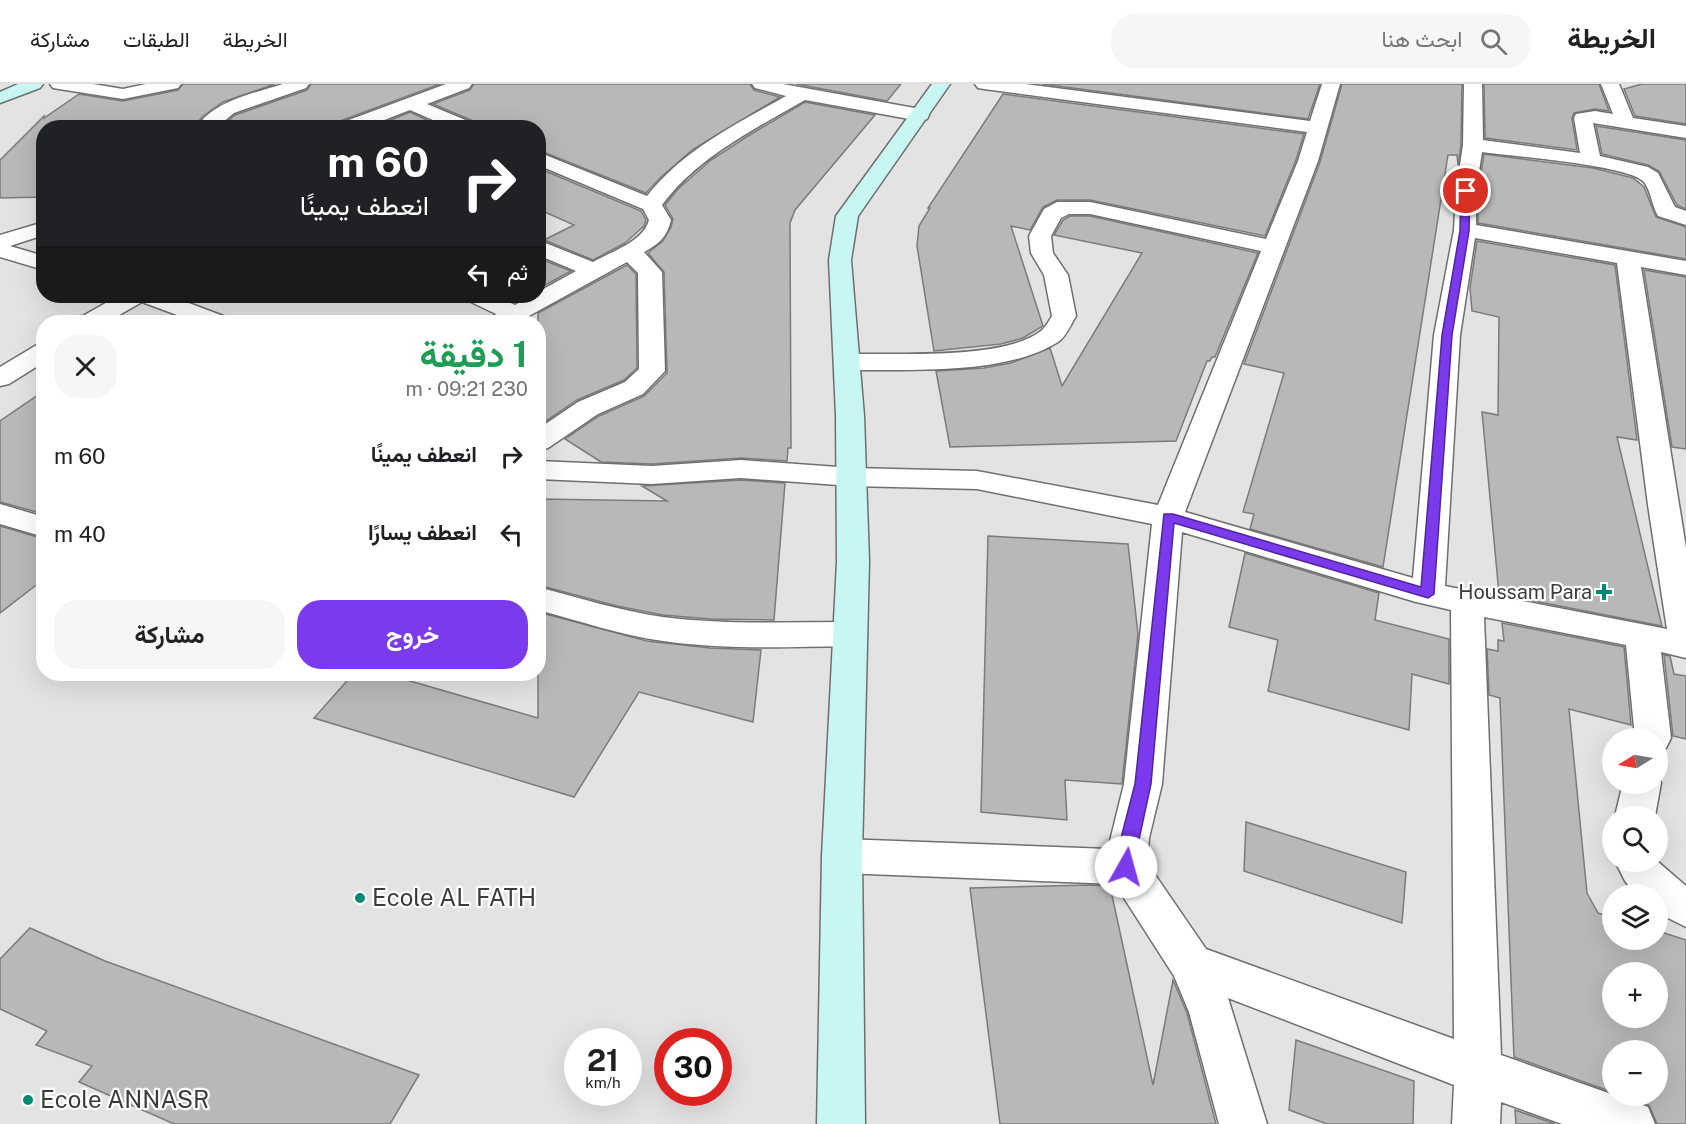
<!DOCTYPE html>
<html lang="ar">
<head>
<meta charset="utf-8">
<style>
	:root { --surface:#fff; --page:#f6f6f6; --text:#202124; --muted:#757577; --line:#e0e0e0; --accent:#7c3aed }
	body { margin:0; font-family:"Public Sans",Vazirmatn,sans-serif; background:var(--page); color:var(--text); direction:rtl; height:100vh; display:flex; flex-direction:column; font-size:22px; white-space:nowrap }
	* { box-sizing:border-box; margin:0 }
	p { font-size:20px; color:var(--muted) }
	.icon { flex:none; width:33px; height:33px; fill:none; stroke:currentColor; stroke-width:2; stroke-linecap:round; stroke-linejoin:round }
	.map { position:relative; flex:1; overflow:hidden; direction:ltr }
	.details { position:absolute; left:36px; top:231px; width:510px; height:366px; display:flex; flex-direction:column; background:var(--surface); border-radius:24px; box-shadow:0 6px 24px #0002; direction:rtl }
	.details>* { flex:none }
	.guide { position:absolute; left:36px; top:36px; width:510px; height:183px; border-radius:24px; box-shadow:0 6px 24px #0002; direction:rtl; background:#202124; color:#fff; overflow:hidden }
	.needle { width:39px; rotate:259deg }
	.fabs { position:absolute; left:1602px; top:644px; display:grid; gap:12px }
	.fabs a { display:grid; place-items:center; width:66px; height:66px; border-radius:50%; background:var(--surface); box-shadow:0 6px 24px #0002; font-size:30px }
	.speed { position:absolute; left:564px; top:944px; display:flex; gap:12px; font-size:30px; font-weight:700; text-align:center }
	.speed>* { display:grid; place-content:center; width:78px; height:78px; border-radius:50%; background:var(--surface); box-shadow:0 6px 24px #0002; line-height:1 }
	.speed small { font-size:15px; font-weight:400 }
	.speed .limit { border:9px solid #d22; background:#fff; color:#111 }
	.pin { position:absolute; display:grid; place-items:center; width:51px; height:51px; color:#fff; margin:-26px; border:3px solid #fff; border-radius:50%; box-shadow:0 2px 6px #0007 }
	.me { position:absolute; width:66px; margin:-33px; rotate:7deg; stroke-linejoin:round; filter:drop-shadow(0 0 4px #0008) }
	.turn { display:flex; align-items:center; gap:21px; height:126px; padding:0 18px; font-size:27px }
	.turn .icon { width:78px; height:78px; stroke-width:2.5 }
	.turn b { display:block; font-size:42px; line-height:51px }
	.then { display:flex; align-items:center; height:57px; padding:0 18px; background:#0003; gap:12px; font-size:22px }
	.round { display:grid; place-items:center; flex:none; width:63px; height:63px; border-radius:24px; background:var(--page) }
	.overview { display:flex; align-items:center; justify-content:space-between; height:102px; padding:0 18px }
	h1 { font-size:36px; font-weight:700; line-height:45px; color:#1e9e55 }
	.primary-button { display:flex; gap:12px; margin-top:auto; padding:12px 18px }
	.primary-button a { flex:1; height:69px; border-radius:24px; background:var(--accent); color:#fff; font-size:24px; font-weight:700; line-height:69px; text-align:center }
	.primary-button a+a { background:var(--page); color:var(--text) }
	ul { padding:0; list-style:none }
	li { display:flex; align-items:center; gap:18px; height:78px; padding:0 18px }
	li div { flex:1 }
	li b { display:block; font-size:22px }
	li em { font-style:normal }
	header { display:flex; align-items:center; gap:36px; box-sizing:border-box; height:84px; padding:0 30px; background:var(--surface); border-bottom:2px solid var(--line) }
	header strong { font-size:28px }
	nav { display:flex; gap:33px; margin-inline-start:auto; font-size:21px }
	.search { width:420px; height:54px; background:var(--page); display:flex; align-items:center; gap:15px; box-sizing:border-box; padding:0 21px; border-radius:24px; color:var(--muted); font-size:22px }
	.map>svg:first-child { display:block }
</style>
</head>
<body>
<header>
<strong>الخريطة</strong>
<div class="search"><svg class="icon" aria-label="search" viewBox="0 0 24 24"><circle cx="10" cy="10" r="6"/><path d="M15 15l6 6"/></svg>ابحث هنا</div>
<nav><a>الخريطة</a><a>الطبقات</a><a>مشاركة</a></nav>
</header>
<div class="map">
<svg width="1686" height="1040" viewBox="0 0 1686 1040">
	<rect width="100%" height="100%" fill="#e3e3e4"/>
	<g fill="#b8b8b9" stroke="#7b7b7c" stroke-width="1.5" fill-rule="evenodd">
		<polygon points="183,0 275,0 223,18 202,33 194,44 44,44 44,113 0,114 0,76 44,32 44,34 79,10 123,17 178,6"/>
		<polygon points="311,0 440,0 337,38 334,44 220,44 235,31 307,6"/>
		<polygon points="474,0 750,0 754,6 780,13 692,66 660,94 646,109 538,66 538,44 479,44 476,38 433,20 470,6"/>
		<polygon points="796,0 901,0 887,17"/>
		<polygon points="1042,0 1320,0 1308,35"/>
		<polygon points="1342,0 1462,0 1461,61 1458,81 1457,71 1448,71 1383,483 1250,445 1254,430 1243,428 1284,289 1244,280 1320,78"/>
		<polygon points="1484,0 1599,0 1609,27 1595,25 1574,29 1572,34 1577,66 1485,54"/>
		<polygon points="1642,0 1686,0 1686,40 1635,32 1624,5"/>
		<polygon points="1003,10 1304,50 1296,76 1265,152 1090,116 1057,116 1043,123 1030,146 1011,142 1043,242 1023,254 1001,260 934,267 917,162 919,142 930,124 928,124"/>
		<polygon points="805,18 875,31 795,126 790,139 791,364 788,364 787,377 741,374 652,380 601,378 565,355 599,332 644,312 667,289 664,188 648,169 663,157 671,143 673,135 665,121 678,105 711,76 748,52"/>
		<polygon points="410,28 444,44 371,44"/>
		<polygon points="1596,42 1686,56 1686,125 1677,121 1659,87 1648,81 1602,70"/>
		<polygon points="1484,70 1593,84 1633,94 1644,103 1656,133 1686,143 1686,175 1478,139 1478,107"/>
		<polygon points="538,84 641,127 646,136 644,142 625,159 593,176 544,156 574,141 538,125"/>
		<polygon points="1070,132 1090,132 1258,169 1215,273 1212,273 1210,277 1207,277 1176,357 950,363 936,287 984,284 1011,279 1050,264 1062,302 1142,169 1054,151 1063,136"/>
		<polygon points="1477,157 1615,181 1637,356 1617,353 1662,542 1499,510 1482,328 1498,331 1499,233 1472,227 1470,204"/>
		<polygon points="538,174 571,187 538,205"/>
		<polygon points="627,181 636,190 637,284 624,296 577,316 540,341 538,229"/>
		<polygon points="1644,186 1686,193 1686,365 1672,363"/>
		<polygon points="44,307 44,430 0,418 0,337"/>
		<polygon points="741,396 785,399 774,536 710,535 663,531 617,522 538,501 538,415 667,417 642,402"/>
		<polygon points="0,442 44,455 44,495 0,529"/>
		<polygon points="988,452 1128,460 1138,550 1122,700 1065,696 1067,736 981,728"/>
		<polygon points="1245,469 1379,509 1375,536 1449,555 1449,600 1412,590 1409,646 1268,607 1278,556 1229,543"/>
		<polygon points="538,528 647,557 710,564 761,566 753,638 639,608 574,713 314,634 353,590 386,590 538,634"/>
		<path d="M1502,539l122,24 7,78 -62,-16 18,184 11,20 14,5v21h46v-8l28,9v184h-29l-8,-19 -28,-10h37v-45h-46v42l-98,-35 -14,-359 -11,-3 -2,-46 11,2v-11l6,1zM1612,888h46v45h-46z"/>
		<polygon points="1664,571 1670,572 1674,590 1686,592 1686,655 1673,652"/>
		<polygon points="1246,738 1406,788 1402,839 1244,787"/>
		<polygon points="1090,801 1110,802 1153,1001 1173,896 1187,929 1216,1040 1000,1040 970,804"/>
		<polygon points="30,844 105,877 419,991 390,1040 174,1040 79,998 92,982 36,961 47,947 0,925 0,875"/>
		<polygon points="1296,956 1414,997 1413,1040 1327,1040 1289,1026"/>
		<polygon points="1515,1026 1555,1040 1516,1040"/>
	</g>
	<g fill="none" stroke-linecap="round" stroke-linejoin="round">
		<defs>
			<g id="street">
				<polygon points="50,0 93,0 123,5 146,0 181,0 178,4 123,15 59,5 53,4"/>
				<path d="M283,0h26l-3,4 -72,25 -18,15h-20c19,-28 56,-34 87,-44z"/>
				<polygon points="446,0 472,0 469,4 427,20 475,40 477,44 451,44 410,26 364,44 336,44 338,40"/>
				<path d="M752,0h31l137,25 7,2 2,4 -2,4 -7,2 -115,-21c-52,30 -107,57 -143,105l9,15c-4,17 -12,24 -27,32l18,20 3,99 -22,23 -45,20 -50,34 -10,2v-21l40,-27 47,-20 14,-13 -1,-96 -11,-11 -109,60h-29l7,-8 -27,-13 -4,-5h30l20,9 16,-9h7v-4l38,-21 -38,-16v-15l55,22c19,-11 50,-20 56,-42l-6,-11 -105,-44v-13l109,44c36,-46 89,-72 139,-100l-31,-8z"/>
				<path d="M975,0h50l285,37 12,-37h18l-22,77 -133,351 228,66 21,-243 20,-105 2,-39 7,-46 1,-61h18l1,56 97,13 -6,-35 2,-4 19,-3 18,3 -12,-30h18l14,34 53,8v12l-93,-15 7,33 48,11 10,6 17,34 11,4v14l-28,-9c-6,-10 -7,-25 -14,-34 -14,-17 -135,-26 -162,-30l-6,39v34l210,36v14l-45,-8 45,281v110l-25,-6 10,86 -5,10 -8,3v-13h-23l-9,-93 -142,-28 17,438 147,52 7,17h-93l-61,-22 -1,22h-48l2,-39 -226,-87 39,126h-48l-30,-112 -15,-36 -59,-92 -273,-11 -14,-5 -6,-12 6,-12 14,-5 266,10 16,-65 28,-260 -175,-35 -125,-3 -111,-8 -89,6 -114,-5v-18l114,5 89,-6 111,8 125,3 181,34 103,-254 -171,-37h-21l-8,4 -10,18 2,17 15,22 8,41c-5,8 -10,21 -18,26 -54,34 -149,27 -211,28l-9,-3 -4,-5 4,-5 9,-3c48,-1 157,6 194,-23 4,-3 8,-10 11,-15l-8,-41 -13,-22 -2,-17 15,-27 13,-7h33l176,37 32,-78 9,-29 -323,-43 -6,-1zM1475,154l142,25 31,242 19,124 -222,-43 15,-251zM1182,448l234,70 35,8 3,429 -248,-90 -59,-86 2,-25 13,-54z"/>
				<polygon points="44,138 44,151 10,162 44,172 44,186 0,173 0,151"/>
				<polygon points="118,212 170,212 226,233 229,238 196,238 142,218 107,238 78,238 81,233"/>
				<polygon points="44,259 44,278 9,300 0,302 0,283 35,262"/>
				<polygon points="0,420 44,433 44,453 0,440"/>
				<path d="M538,503c42,11 83,24 125,30 62,8 125,5 187,5l12,3 5,9 -5,9 -12,3c-62,1 -125,4 -187,-5 -43,-6 -83,-20 -125,-31z"/>
				<polygon points="1658,692 1661,699 1655,732 1615,732 1623,699 1658,699"/>
				<polygon points="1615,777 1657,777 1686,802 1686,843 1658,829 1658,810 1635,810 1625,797"/>
			</g>
			<g id="secondary">
				<polygon points="18,0 43,0 40,4 0,19 0,8"/>
				<polygon points="932,0 950,0 858,132 851,176 864,332 869,477 862,772 865,1040 817,1040 822,772 837,477 836,332 829,176 836,132"/>
			</g>
		</defs>
		<use href="#street" stroke="#6f6f70" stroke-width="3"/>
		<use href="#secondary" stroke="#6f6f70" stroke-width="3"/>
		<use href="#street" fill="#fff" fill-rule="evenodd"/>
		<use href="#secondary" fill="#c8f6f2" fill-rule="evenodd"/>
	</g>
	<polygon fill="#7c3aed" stroke="#51269a" stroke-width="1.5" points="1466,104 1470,107 1469,147 1452,251 1434,510 1428,514 1174,439 1151,700 1132,788 1126,790 1120,788 1118,783 1121,754 1135,700 1164,430 1173,430 1421,503 1442,251 1460,147 1461,107"/>
	<g fill="#008a71" stroke="#fff" stroke-width="2">
		<path d="M1601 499h6v6h6v6h-6v6h-6v-6h-6v-6h6z"/>
		<circle cx="360" cy="814" r="6"/>
		<circle cx="28" cy="1016" r="6"/>
	</g>
	<g text-anchor="middle" stroke-width="4.5" stroke-linejoin="round" paint-order="stroke">
		<g font-size="20" fill="#3b3b3c" stroke="#fff" text-anchor="end">
			<text x="1592" y="515">Houssam Para</text>
		</g>
		<g font-size="24" fill="#3b3b3c" stroke="#fff" text-anchor="start">
			<text x="372" y="822">Ecole AL FATH</text>
			<text x="40" y="1024">Ecole ANNASR</text>
		</g>
	</g>
</svg>
<div class="fabs">
<a><svg class="needle" viewBox="-14 -14 28 28"><path d="M0-13l5 13h-10z" fill="#e53935"/><path d="M0 13l5-13h-10z" fill="#757577"/></svg></a>
<a><svg class="icon" aria-label="search" viewBox="0 0 24 24"><circle cx="10" cy="10" r="6"/><path d="M15 15l6 6"/></svg></a>
<a><svg class="icon" aria-label="layers" viewBox="0 0 24 24"><path d="M12 4l9 5-9 5-9-5zM3 14l9 5 9-5"/></svg></a>
<a>+</a>
<a>−</a>
</div>
<div class="speed"><div>21<small>km/h</small></div><div class="limit">30</div></div>
<div class="pin" style="left:1466px;top:107px;background:#d93025"><svg class="icon" aria-label="arrive" viewBox="0 0 24 24"><path d="M6 21V4h12l-3 4 3 4H6"/></svg></div>
<svg class="me" style="left:1126px;top:783px" viewBox="-20 -20 40 40"><circle r="19" fill="#fff"/><path d="M0-13L10 11 0 6-10 11z" fill="#7c3aed"/></svg>
<div class="guide">
<div class="turn"><svg class="icon" aria-label="right" viewBox="0 0 24 24"><path d="M7 20v-9h11M14 6l5 5-5 5"/></svg><div><b>60 m</b>انعطف يمينًا</div></div>
<div class="then">ثم<svg class="icon" aria-label="left" viewBox="0 0 24 24"><path d="M17 20v-9H6M10 6l-5 5 5 5"/></svg></div>
</div>
<section class="details">
<div class="overview"><div><h1>1 دقيقة</h1><p>230 m · 09:21</p></div><a class="round"><svg class="icon" aria-label="close" viewBox="0 0 24 24"><path d="M6 6l12 12M18 6L6 18"/></svg></a></div>
<ul>
<li><svg class="icon" aria-label="right" viewBox="0 0 24 24"><path d="M7 20v-9h11M14 6l5 5-5 5"/></svg><div><b>انعطف يمينًا</b></div><em>60 m</em></li>
<li><svg class="icon" aria-label="left" viewBox="0 0 24 24"><path d="M17 20v-9H6M10 6l-5 5 5 5"/></svg><div><b>انعطف يسارًا</b></div><em>40 m</em></li>
</ul>
<div class="primary-button"><a>خروج</a><a>مشاركة</a></div>
</section>
</div>
</body>
</html>
